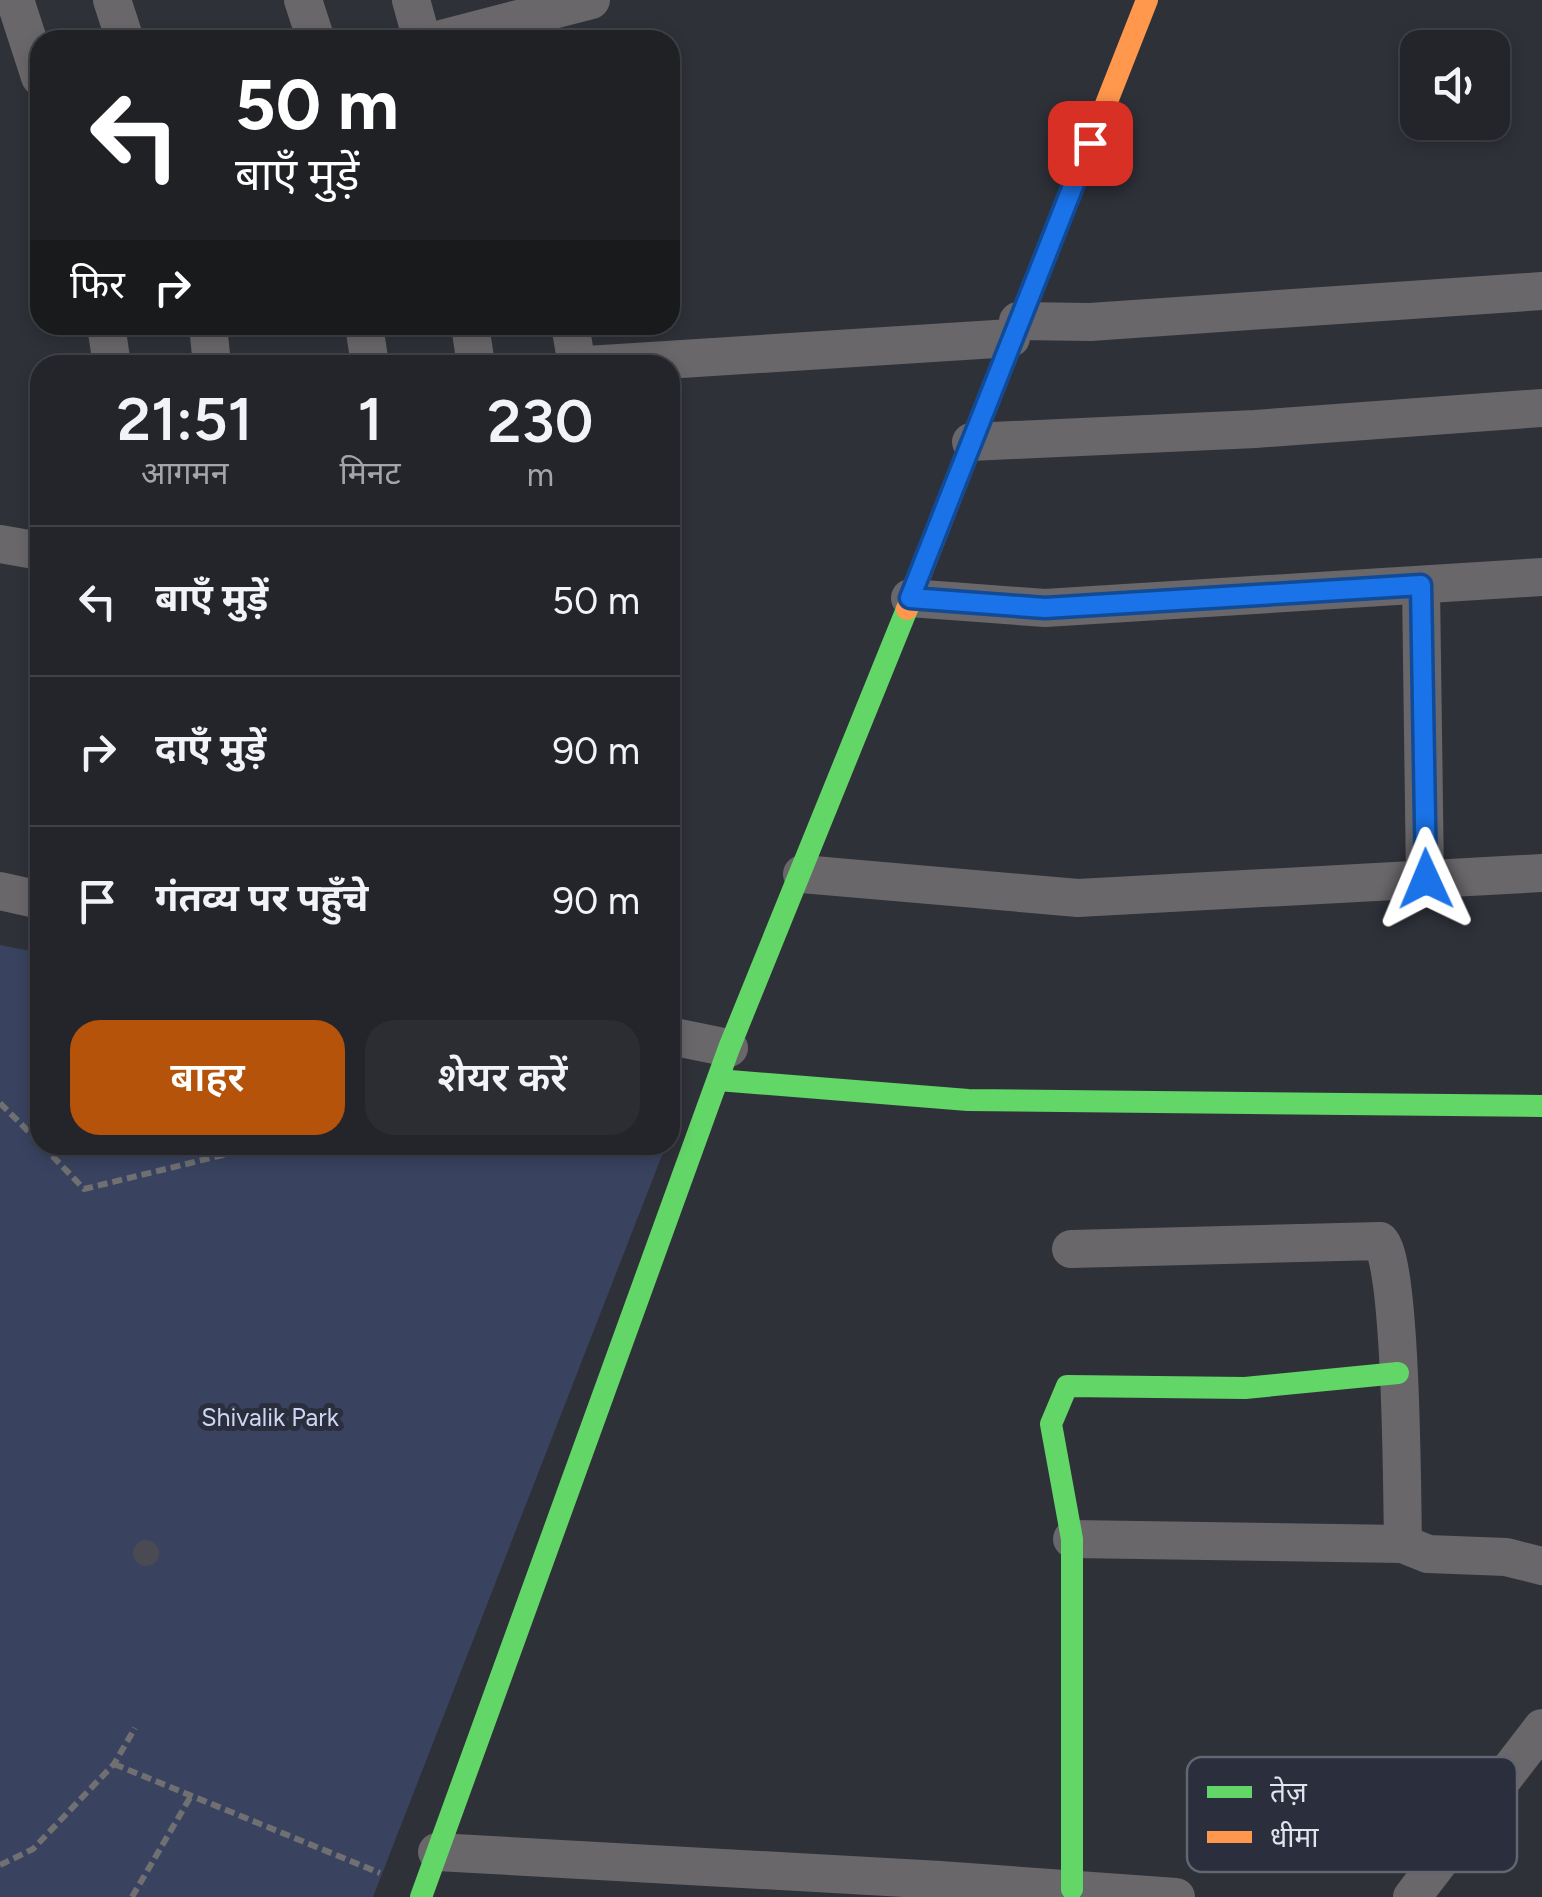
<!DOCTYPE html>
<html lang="hi">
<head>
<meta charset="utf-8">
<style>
	:root { --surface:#23252b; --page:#2b2d33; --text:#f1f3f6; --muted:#a3a5a9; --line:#404247; --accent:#b45309 }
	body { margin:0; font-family:Figtree,"Noto Sans Devanagari",sans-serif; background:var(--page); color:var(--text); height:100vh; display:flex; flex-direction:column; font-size:38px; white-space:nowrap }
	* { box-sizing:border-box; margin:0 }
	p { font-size:32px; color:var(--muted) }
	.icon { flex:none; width:55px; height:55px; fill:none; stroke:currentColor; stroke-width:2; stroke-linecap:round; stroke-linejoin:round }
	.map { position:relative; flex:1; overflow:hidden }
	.panel { position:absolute; left:30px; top:355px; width:650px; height:800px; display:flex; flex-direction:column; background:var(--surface); border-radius:30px; box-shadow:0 5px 15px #0003,0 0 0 2px var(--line) }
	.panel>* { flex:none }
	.top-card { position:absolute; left:30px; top:30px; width:650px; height:305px; border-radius:30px; box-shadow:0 5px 15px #0003,0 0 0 2px var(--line); background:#202124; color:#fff; overflow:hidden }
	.controls { position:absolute; left:1400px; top:30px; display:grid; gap:20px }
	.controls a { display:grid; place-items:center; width:110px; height:110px; border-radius:20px; background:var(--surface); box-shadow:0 5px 15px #0003,0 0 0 2px var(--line); font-size:50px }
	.pin { position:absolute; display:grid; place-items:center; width:85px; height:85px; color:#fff; margin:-42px; border-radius:20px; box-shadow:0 5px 15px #0006 }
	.me { position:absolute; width:110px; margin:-55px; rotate:359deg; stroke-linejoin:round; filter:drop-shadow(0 0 8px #0008) }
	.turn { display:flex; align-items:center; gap:35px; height:210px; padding:0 40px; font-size:45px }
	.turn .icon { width:130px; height:130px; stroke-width:2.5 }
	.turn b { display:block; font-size:70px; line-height:85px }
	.then { display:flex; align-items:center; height:95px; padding:0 40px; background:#0003; gap:20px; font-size:38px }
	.eta { display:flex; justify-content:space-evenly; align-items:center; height:170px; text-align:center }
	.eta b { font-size:60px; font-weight:600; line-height:70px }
	.cta { display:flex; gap:20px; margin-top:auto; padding:20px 40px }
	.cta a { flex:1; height:115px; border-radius:30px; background:var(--accent); color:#fff; font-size:40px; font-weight:600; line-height:115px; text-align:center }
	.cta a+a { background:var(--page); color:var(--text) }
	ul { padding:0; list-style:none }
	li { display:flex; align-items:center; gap:30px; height:150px; padding:0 40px; border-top:2px solid var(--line) }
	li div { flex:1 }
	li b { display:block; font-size:38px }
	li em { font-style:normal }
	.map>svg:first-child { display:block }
</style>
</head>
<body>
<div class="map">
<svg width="1542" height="1897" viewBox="0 0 1542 1897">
	<rect width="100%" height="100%" fill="#2f3139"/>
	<polygon fill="#394360" points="0,945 40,953 40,1145 666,1145 373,1897 0,1897"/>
	<circle fill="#4a4b52" cx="146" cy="1553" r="13"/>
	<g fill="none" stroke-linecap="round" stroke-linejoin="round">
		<g stroke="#706f71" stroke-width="6" stroke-dasharray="10 5" stroke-linecap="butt">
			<polyline points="0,1103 40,1143"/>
			<polyline points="42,1145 84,1189 264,1145"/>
			<polyline points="114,1764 380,1873"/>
			<polyline points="0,1865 33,1849 114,1764 135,1728"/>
			<polyline points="132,1897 191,1796"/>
		</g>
		<g stroke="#696769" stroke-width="38">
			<polyline points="15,0 40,77"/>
			<polyline points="112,0 125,40"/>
			<polyline points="303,0 316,40"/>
			<polyline points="411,0 422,40"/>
			<polyline points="438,40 591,0"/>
			<polyline points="1018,321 1090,322 1542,291"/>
			<polyline points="106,325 112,365"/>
			<polyline points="208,325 212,365"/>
			<polyline points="364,325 370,365"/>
			<polyline points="470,325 476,365"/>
			<polyline points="570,325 577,365"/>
			<polyline points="587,365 1011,338"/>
			<polyline points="971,442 1255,429 1542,408"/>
			<polyline points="0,544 40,551"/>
			<polyline points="1421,585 1425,879"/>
			<polyline points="910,598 1045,608 1542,577"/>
			<polyline points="802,874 1078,898 1542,873"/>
			<polyline points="0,891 40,900"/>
			<polyline points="670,1036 729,1048"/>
			<path d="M1071,1249l309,-8c22,21 22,258 23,303"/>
			<polyline points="1072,1539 1403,1544 1428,1554 1506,1557 1542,1566"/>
			<polyline points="437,1852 940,1880 1176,1897"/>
			<polyline points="1412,1897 1542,1728"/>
		</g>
		<g stroke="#63d668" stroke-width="22">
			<polyline points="718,1080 968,1100 1542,1106"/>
			<polyline points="1072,1889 1072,1539 1051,1424 1067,1386 1245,1388 1398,1373"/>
			<polyline points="421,1897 729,1048 907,609"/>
		</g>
		<polyline stroke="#ff974d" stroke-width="22" points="907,609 1147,0"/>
	</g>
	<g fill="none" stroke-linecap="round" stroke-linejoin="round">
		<defs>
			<polyline id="route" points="1090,143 910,598 1045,608 1421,585 1426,879"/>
		</defs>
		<use href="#route" stroke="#114b97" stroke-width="25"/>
		<use href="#route" stroke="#1a73e8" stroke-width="18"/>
	</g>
	<g text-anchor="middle" stroke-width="10" stroke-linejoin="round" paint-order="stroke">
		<g font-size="25" fill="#cdd7f2" stroke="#2b2f3d">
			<text x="270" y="1426">Shivalik Park</text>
		</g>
	</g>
	<rect x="1187" y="1757" width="330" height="115" rx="15" fill="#2b2f3d" stroke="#626572" stroke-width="2.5"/>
	<rect x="1207" y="1786" width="45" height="12" fill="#63d668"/>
	<rect x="1207" y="1831" width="45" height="12" fill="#ff974d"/>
	<g font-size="28" fill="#e1e4ed">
		<text x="1270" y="1802">तेज़</text>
		<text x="1270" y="1847">धीमा</text>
	</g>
</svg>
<div class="controls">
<a><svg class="icon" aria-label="sound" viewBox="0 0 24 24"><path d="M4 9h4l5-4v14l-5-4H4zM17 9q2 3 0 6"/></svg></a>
</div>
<div class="pin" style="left:1090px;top:143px;background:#d93025"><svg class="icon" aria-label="arrive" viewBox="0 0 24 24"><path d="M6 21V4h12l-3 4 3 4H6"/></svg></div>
<svg class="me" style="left:1426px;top:879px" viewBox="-20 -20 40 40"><path d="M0-17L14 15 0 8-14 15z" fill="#1a73e8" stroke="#fff" stroke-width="4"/></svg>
<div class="top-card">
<div class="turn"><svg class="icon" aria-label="left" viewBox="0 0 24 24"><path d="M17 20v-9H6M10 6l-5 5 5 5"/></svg><div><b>50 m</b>बाएँ मुड़ें</div></div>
<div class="then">फिर<svg class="icon" aria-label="right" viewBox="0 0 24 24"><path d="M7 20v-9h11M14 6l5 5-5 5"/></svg></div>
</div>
<section class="panel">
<div class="eta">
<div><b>21:51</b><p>आगमन</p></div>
<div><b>1</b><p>मिनट</p></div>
<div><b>230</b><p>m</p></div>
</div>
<ul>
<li><svg class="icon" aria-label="left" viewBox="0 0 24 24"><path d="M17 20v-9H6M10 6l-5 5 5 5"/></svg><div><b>बाएँ मुड़ें</b></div><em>50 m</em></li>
<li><svg class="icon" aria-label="right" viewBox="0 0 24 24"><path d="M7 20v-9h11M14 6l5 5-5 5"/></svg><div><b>दाएँ मुड़ें</b></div><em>90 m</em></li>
<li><svg class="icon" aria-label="arrive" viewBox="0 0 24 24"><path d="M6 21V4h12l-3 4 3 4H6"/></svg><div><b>गंतव्य पर पहुँचे</b></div><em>90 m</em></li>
</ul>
<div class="cta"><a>बाहर</a><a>शेयर करें</a></div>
</section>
</div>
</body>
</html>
